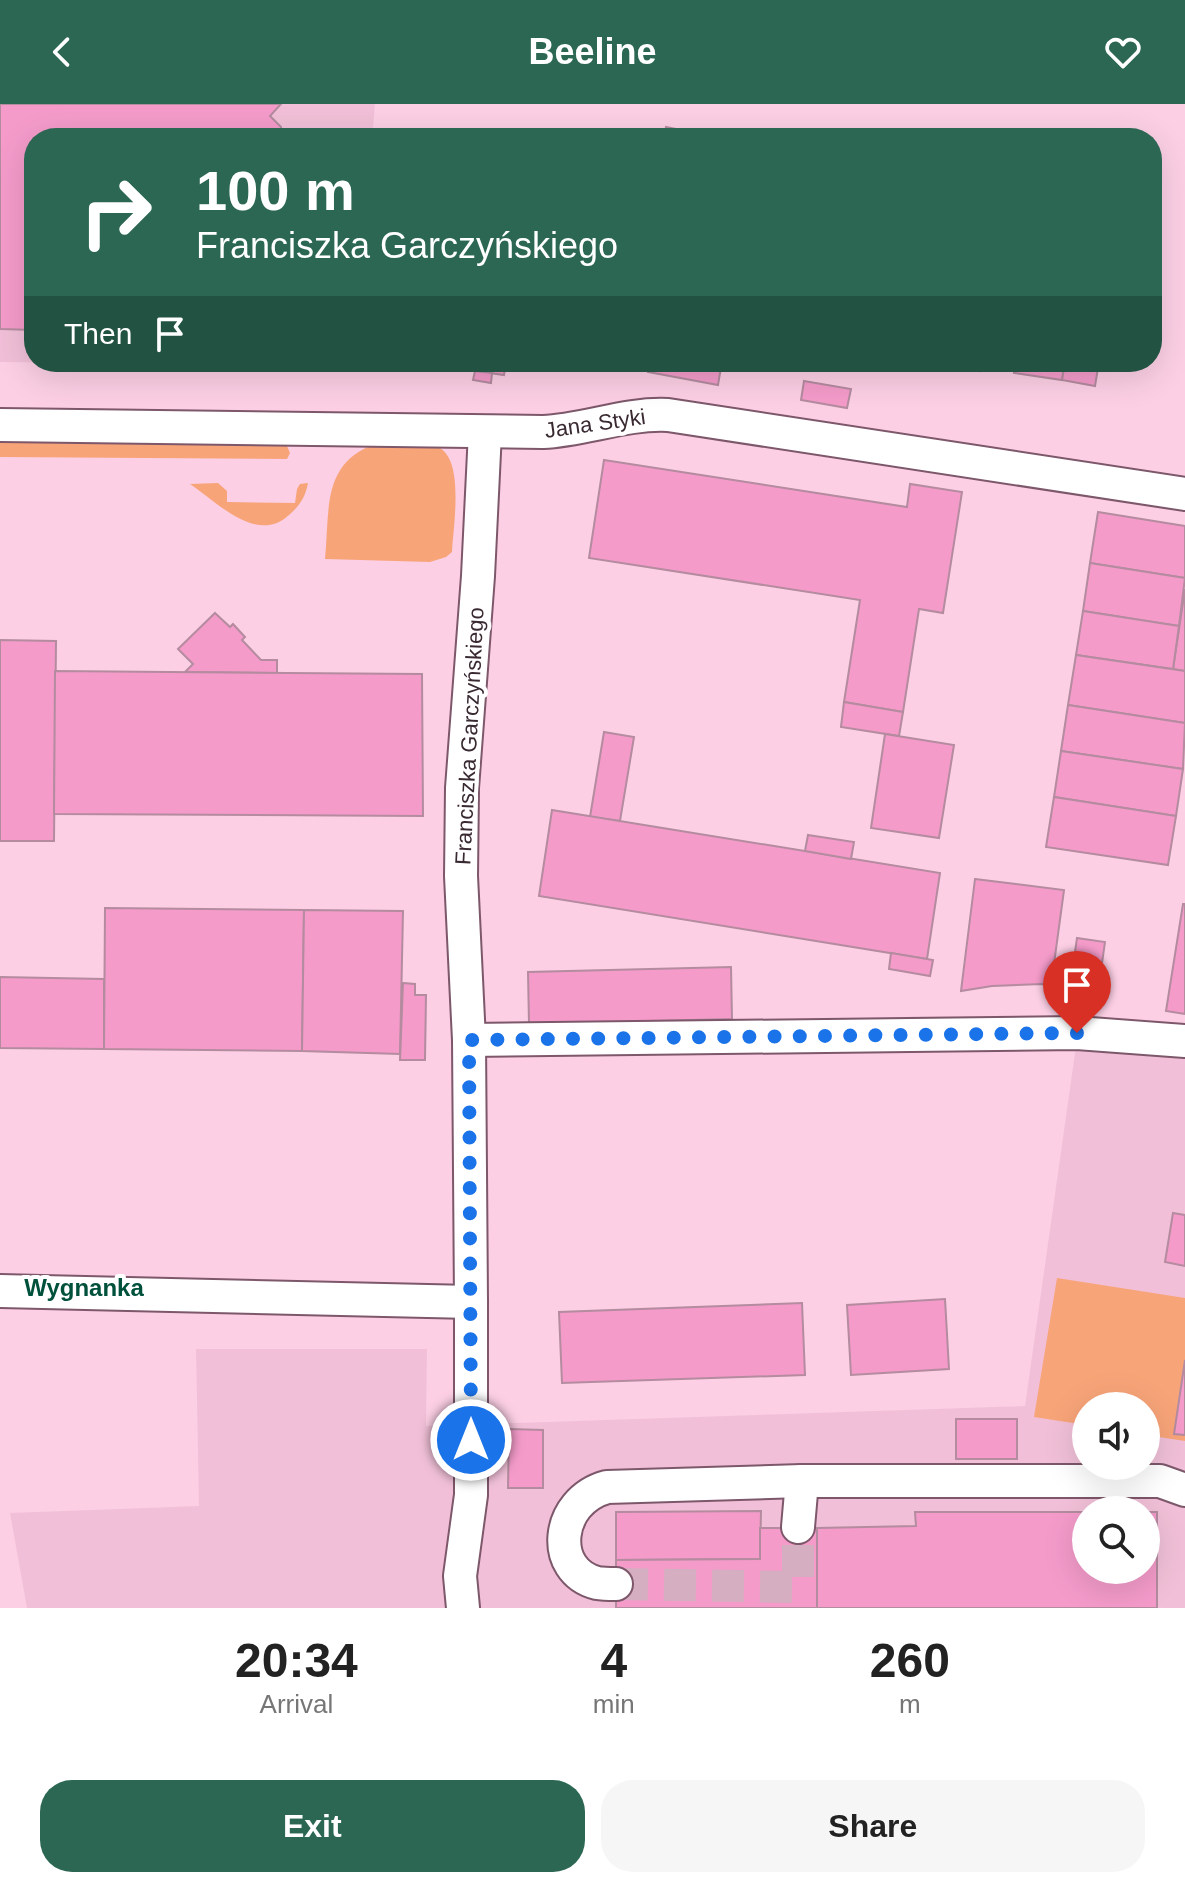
<!DOCTYPE html>
<html lang="en">
<head>
<meta charset="utf-8">
<style>
	:root { --surface:#fff; --page:#f6f6f6; --text:#222; --muted:#767676; --accent:#2b6752 }
	body { margin:0; font-family:Arial,sans-serif; background:var(--page); color:var(--text); height:100vh; display:flex; flex-direction:column; font-size:30px; white-space:nowrap }
	* { box-sizing:border-box; margin:0 }
	p { font-size:26px; color:var(--muted) }
	.icon { flex:none; width:44px; height:44px; fill:none; stroke:currentColor; stroke-width:2; stroke-linecap:round; stroke-linejoin:round }
	.map { position:relative; height:1504px; overflow:hidden }
	.side { display:flex; flex-direction:column; background:var(--surface); flex:1 }
	.side>* { flex:none }
	.top-card { position:absolute; left:24px; top:24px; width:1138px; height:244px; border-radius:32px; box-shadow:0 8px 32px #0002; background:#2b6752; color:#fff; overflow:hidden }
	.controls { position:absolute; left:1072px; top:1288px; display:grid; gap:16px }
	.controls a { display:grid; place-items:center; width:88px; height:88px; border-radius:50%; background:var(--surface); box-shadow:0 8px 32px #0002; font-size:40px }
	.pin { position:absolute; display:grid; place-items:center; width:68px; height:68px; color:#fff; margin:-82px -34px; border-radius:50% 50% 50% 0; rotate:-45deg; box-shadow:0 0 8px #0007 }
	.pin .icon { rotate:45deg }
	.me { position:absolute; width:88px; margin:-44px; rotate:0deg; stroke-linejoin:round; filter:drop-shadow(0 0 6px #0008) }
	.turn { display:flex; align-items:center; gap:28px; height:168px; padding:0 40px; font-size:36px }
	.turn .icon { width:104px; height:104px; stroke-width:2.5 }
	.turn b { display:block; font-size:56px; line-height:68px }
	.then { display:flex; align-items:center; height:76px; padding:0 40px; background:#0003; gap:16px; font-size:30px }
	.eta { display:flex; justify-content:space-evenly; align-items:center; height:136px; text-align:center }
	.eta b { font-size:48px; font-weight:700; line-height:56px }
	.primary-button { display:flex; gap:16px; margin-top:auto; padding:16px 40px }
	.primary-button a { flex:1; height:92px; border-radius:32px; background:var(--accent); color:#fff; font-size:32px; font-weight:700; line-height:92px; text-align:center }
	.primary-button a+a { background:var(--page); color:var(--text) }
	header { display:flex; justify-content:space-between; align-items:center; height:104px; padding:0 40px; background:var(--accent); color:#fff; font-size:36px; font-weight:700 }
	.map>svg:first-child { display:block }
</style>
</head>
<body>
<header><svg class="icon" aria-label="back" viewBox="0 0 24 24"><path d="M15 5l-7 7 7 7"/></svg>Beeline<svg class="icon" aria-label="heart" viewBox="0 0 24 24"><path d="M12 20l-8-8c-3-5 5-10 8-4 3-6 11-1 8 4z"/></svg></header>
<div class="map">
<svg width="1185" height="1504" viewBox="0 0 1185 1504">
	<rect width="100%" height="100%" fill="#fccfe5"/>
	<g fill="#f1c0d8" fill-rule="evenodd">
		<polygon points="0,0 375,0 372,34 34,34 34,258 144,258 111,259 0,258"/>
		<path d="M1076,942l109,11v551h-1158l-17,-95 189,-7 -3,-157h231l-1,77 599,-20zM1086,1302h60v60h-60zM1086,1406h60v60h-60z"/>
	</g>
	<g fill="#f8a479">
		<polygon points="0,334 278,337 287,342 290,349 287,355 0,353"/>
		<path d="M378,339c17,1 40,-2 57,3 31,8 18,81 17,106l-6,5 -16,5 -105,-3c5,-50 -4,-97 53,-116z"/>
		<path d="M218,379l9,8v11l68,1 2,-14 3,-5 8,-1c-3,15 -8,22 -19,32 -32,30 -72,-13 -99,-31z"/>
		<polygon points="1057,1174 1185,1194 1185,1337 1146,1331 1146,1302 1086,1302 1086,1321 1034,1313"/>
	</g>
	<g fill="#f49bca" stroke="#b48b9f" stroke-width="2">
		<polygon points="0,0 281,0 270,12 281,23 281,34 34,34 34,226 0,225"/>
		<polygon points="666,23 696,29 695,34 664,34"/>
		<polygon points="476,258 506,258 504,271 475,267"/>
		<polygon points="650,258 692,258 721,263 718,281 648,268"/>
		<polygon points="926,258 981,258 980,267"/>
		<polygon points="1016,258 1065,258 1062,276 1014,269"/>
		<polygon points="1065,258 1099,258 1095,282 1062,276"/>
		<polygon points="475,267 492,269 491,279 473,276"/>
		<polygon points="804,277 851,285 847,304 801,296"/>
		<polygon points="604,356 907,403 910,380 962,388 943,509 919,505 903,608 844,598 860,496 589,454"/>
		<polygon points="1098,408 1185,422 1185,474 1090,459"/>
		<polygon points="1090,459 1185,474 1179,522 1083,507"/>
		<polygon points="1185,485 1185,567 1173,565"/>
		<polygon points="1083,507 1179,522 1173,565 1076,551"/>
		<polygon points="215,509 230,523 233,520 245,533 242,536 261,556 277,556 277,569 185,568 193,560 178,545"/>
		<polygon points="0,536 56,537 54,737 0,737"/>
		<polygon points="1076,551 1185,567 1185,619 1068,601"/>
		<polygon points="55,567 422,570 423,712 54,710"/>
		<polygon points="844,598 903,608 899,632 841,623"/>
		<polygon points="1068,601 1185,619 1183,665 1061,647"/>
		<polygon points="604,628 634,633 620,717 590,713"/>
		<polygon points="885,630 954,641 939,734 871,724"/>
		<polygon points="1061,647 1183,665 1176,712 1054,693"/>
		<polygon points="1054,693 1176,712 1168,761 1046,743"/>
		<polygon points="552,706 940,769 927,855 539,792"/>
		<polygon points="808,731 854,738 851,755 805,747"/>
		<polygon points="975,775 1064,786 1051,882 1042,880 992,882 961,887"/>
		<polygon points="1183,800 1185,800 1185,910 1166,907"/>
		<polygon points="105,804 304,806 302,947 104,945"/>
		<polygon points="304,806 403,807 400,950 302,947"/>
		<polygon points="1077,834 1105,838 1097,894 1069,890"/>
		<polygon points="891,849 933,856 930,872 889,865"/>
		<polygon points="731,863 732,915 529,920 528,868"/>
		<polygon points="0,873 104,875 104,945 0,944"/>
		<polygon points="403,879 415,880 415,891 426,891 425,956 400,956"/>
		<polygon points="1173,1109 1185,1111 1185,1162 1165,1158"/>
		<polygon points="945,1195 949,1265 851,1271 847,1201"/>
		<polygon points="802,1199 805,1271 562,1279 559,1208"/>
		<polygon points="1185,1256 1185,1331 1174,1330"/>
		<rect x="956" y="1315" width="61" height="40"/>
		<polygon points="509,1325 543,1326 543,1384 508,1384"/>
		<polygon points="761,1407 760,1455 616,1456 616,1408"/>
		<polygon points="915,1408 1086,1408 1086,1466 1146,1466 1146,1408 1157,1408 1157,1504 817,1504 817,1424 916,1422"/>
		<polygon points="760,1424 817,1424 817,1504 616,1504 616,1456 760,1455"/>
	</g>
	<g fill="none" stroke-linecap="round" stroke-linejoin="round">
		<polyline stroke="#d5aec1" stroke-width="32" stroke-dasharray="32 16" stroke-linecap="butt" points="616,1480 798,1483 798,1423"/>
		<defs>
			<g id="minor">
				<path d="M0,321l543,7c42,-2 82,-19 125,-17l517,79"/>
				<polyline points="469,936 1077,929 1185,937"/>
				<polyline points="0,1187 471,1198"/>
				<polyline points="798,1423 802,1377"/>
				<path d="M616,1480c-6,0 -13,0 -19,-1 -48,-12 -42,-82 10,-96l195,-6h358l25,9"/>
				<polyline points="463,1504 460,1472 471,1391 471,1198 469,936 461,772 462,684 478,472 485,328"/>
			</g>
		</defs>
		<use href="#minor" stroke="#7d576a" stroke-width="36"/>
		<use href="#minor" stroke="#fff" stroke-width="32"/>
	</g>
	<g fill="none" stroke-linecap="round" stroke-linejoin="round">
		<polyline stroke="#1a73e8" stroke-width="14" stroke-dasharray="0 25.2" points="471,1336 469,936 1077,929"/>
	</g>
	<g text-anchor="middle" stroke-width="8" stroke-linejoin="round" paint-order="stroke">
		<g font-size="22" fill="#392931" stroke="#fff">
			<text transform="translate(595 319) rotate(-8)" y="8">Jana Styki</text>
			<text transform="translate(469 632) rotate(-87)" y="8">Franciszka Garczyńskiego</text>
		</g>
		<g font-size="24" font-weight="bold" fill="#00513b" stroke="#fff">
			<text x="84" y="1192">Wygnanka</text>
		</g>
	</g>
</svg>
<div class="controls">
<a><svg class="icon" aria-label="sound" viewBox="0 0 24 24"><path d="M4 9h4l5-4v14l-5-4H4zM17 9q2 3 0 6"/></svg></a>
<a><svg class="icon" aria-label="search" viewBox="0 0 24 24"><circle cx="10" cy="10" r="6"/><path d="M15 15l6 6"/></svg></a>
</div>
<div class="pin" style="left:1077px;top:929px;background:#d93025"><svg class="icon" aria-label="arrive" viewBox="0 0 24 24"><path d="M6 21V4h12l-3 4 3 4H6"/></svg></div>
<svg class="me" style="left:471px;top:1336px" viewBox="-20 -20 40 40"><circle r="17" fill="#1a73e8" stroke="#fff" stroke-width="3"/><path d="M0-11L8 9 0 5-8 9z" fill="#fff"/></svg>
<div class="top-card">
<div class="turn"><svg class="icon" aria-label="right" viewBox="0 0 24 24"><path d="M7 20v-9h11M14 6l5 5-5 5"/></svg><div><b>100 m</b>Franciszka Garczyńskiego</div></div>
<div class="then">Then<svg class="icon" aria-label="arrive" viewBox="0 0 24 24"><path d="M6 21V4h12l-3 4 3 4H6"/></svg></div>
</div>
</div>
<section class="side">
<div class="eta">
<div><b>20:34</b><p>Arrival</p></div>
<div><b>4</b><p>min</p></div>
<div><b>260</b><p>m</p></div>
</div>
<div class="primary-button"><a>Exit</a><a>Share</a></div>
</section>
</body>
</html>
